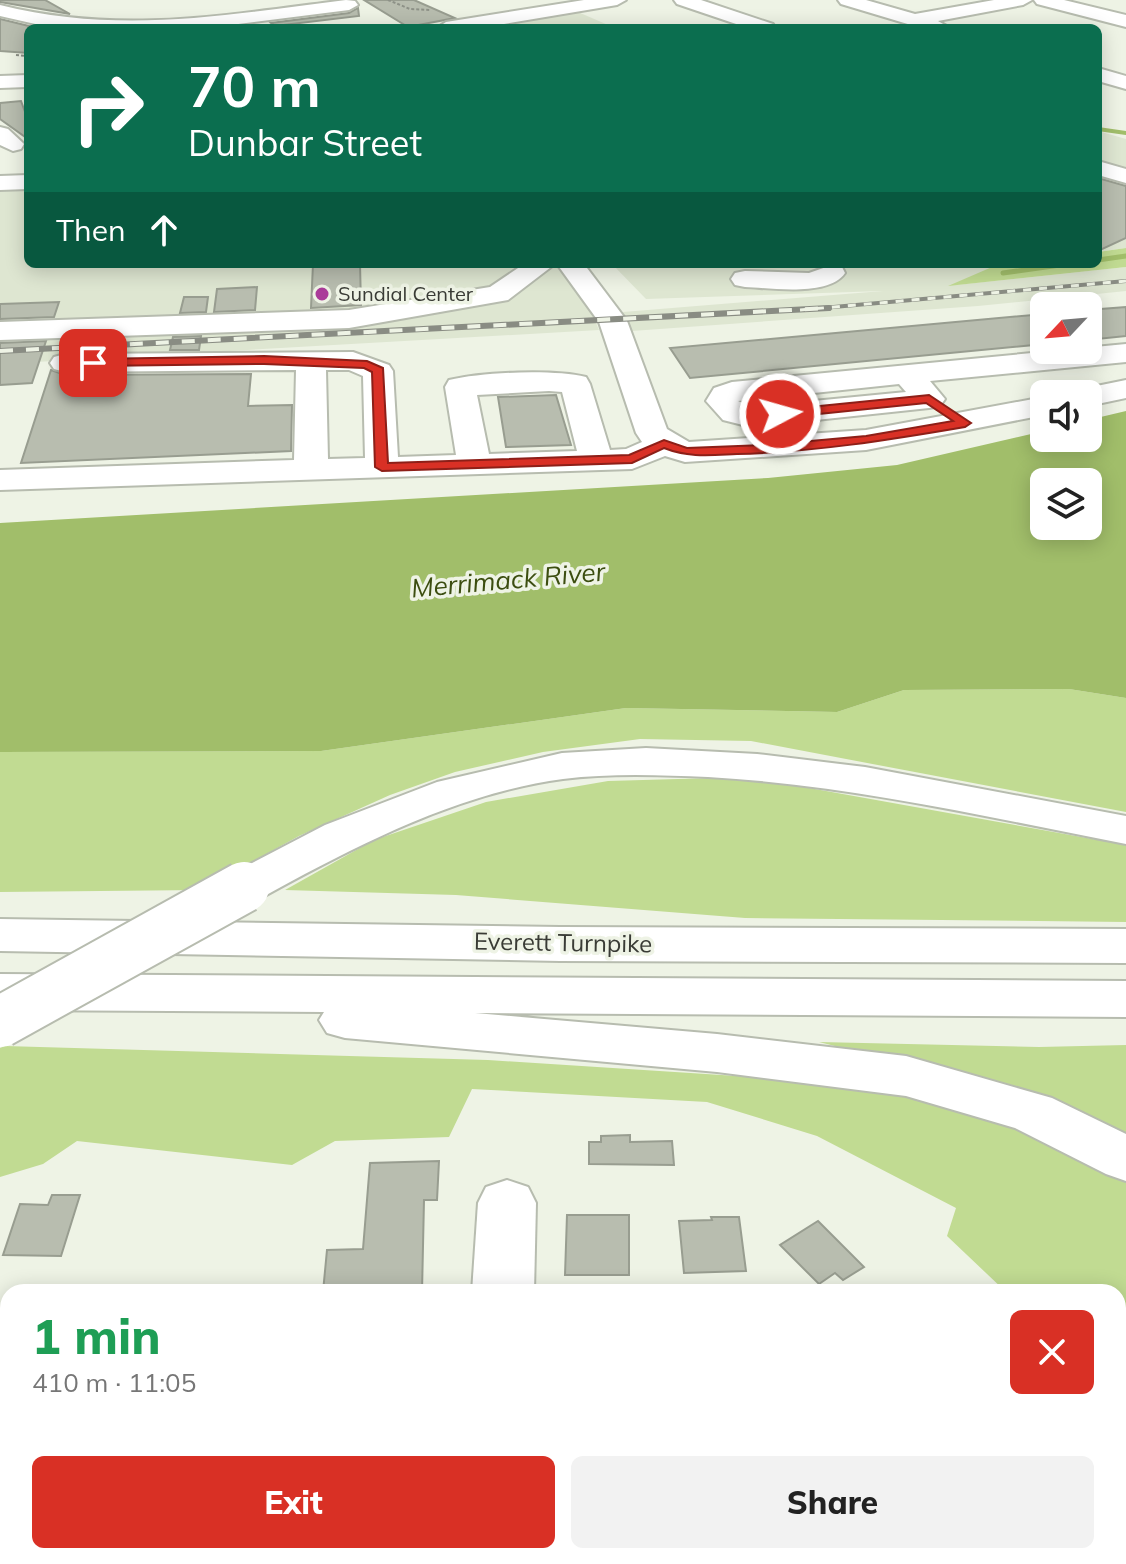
<!DOCTYPE html>
<html lang="en">
<head>
<meta charset="utf-8">
<style>
	:root { --surface:#fff; --page:#f2f2f2; --text:#222; --muted:#767676; --accent:#d93025 }
	body { margin:0; font-family:Mulish,sans-serif; background:var(--page); color:var(--text); height:100vh; display:flex; flex-direction:column; font-size:30px; white-space:nowrap }
	* { box-sizing:border-box; margin:0 }
	p { font-size:26px; color:var(--muted) }
	.icon { flex:none; width:44px; height:44px; fill:none; stroke:currentColor; stroke-width:2; stroke-linecap:round; stroke-linejoin:round }
	.map { position:relative; flex:1; overflow:hidden }
	.sheet { position:absolute; left:0px; top:1284px; width:1126px; height:280px; display:flex; flex-direction:column; background:var(--surface); border-radius:24px 24px 0 0; box-shadow:0 4px 20px #0003 }
	.sheet>* { flex:none }
	.banner { position:absolute; left:24px; top:24px; width:1078px; height:244px; border-radius:12px; box-shadow:0 4px 20px #0003; background:#0b6e4f; color:#fff; overflow:hidden }
	.needle { width:52px; rotate:244deg }
	.buttons { position:absolute; left:1030px; top:292px; display:grid; gap:16px }
	.buttons a { display:grid; place-items:center; width:72px; height:72px; border-radius:12px; background:var(--surface); box-shadow:0 4px 20px #0003; font-size:40px }
	.pin { position:absolute; display:grid; place-items:center; width:68px; height:68px; color:#fff; margin:-34px; border-radius:16px; box-shadow:0 4px 12px #0006 }
	.me { position:absolute; width:88px; margin:-44px; rotate:84deg; stroke-linejoin:round; filter:drop-shadow(0 0 6px #0008) }
	.turn { display:flex; align-items:center; gap:28px; height:168px; padding:0 32px; font-size:36px }
	.turn .icon { width:104px; height:104px; stroke-width:2.5 }
	.turn b { display:block; font-size:56px; line-height:68px }
	.then { display:flex; align-items:center; height:76px; padding:0 32px; background:#0003; gap:16px; font-size:30px }
	.round { display:grid; place-items:center; flex:none; width:84px; height:84px; border-radius:12px; background:var(--page) }
	.overview { display:flex; align-items:center; justify-content:space-between; height:136px; padding:0 32px }
	h1 { font-size:48px; font-weight:800; line-height:60px; color:#1e9e55 }
	.primary-button { display:flex; gap:16px; margin-top:auto; padding:16px 32px }
	.primary-button a { flex:1; height:92px; border-radius:12px; background:var(--accent); color:#fff; font-size:32px; font-weight:800; line-height:92px; text-align:center }
	.primary-button a+a { background:var(--page); color:var(--text) }
	.map>svg:first-child { display:block }
</style>
</head>
<body>
<div class="map">
<svg width="1126" height="1564" viewBox="0 0 1126 1564">
	<rect width="100%" height="100%" fill="#eef3e5"/>
	<g fill="#dee6d1">
		<polygon points="578,12 615,28 477,28"/>
		<polygon points="1098,131 1126,139 1126,248 1098,252"/>
		<polygon points="28,186 28,264 556,264 592,313 599,330 0,364 0,187"/>
		<polygon points="612,264 999,264 956,285 1126,267 1126,291 978,306 632,331 623,312 883,291 646,299"/>
		<polygon points="819,1556 1069,1556 1071,1564 814,1564"/>
	</g>
	<g fill="#c1db92">
		<polygon points="1126,248 1126,267 948,286 999,264 1098,264 1098,252"/>
		<polygon points="1069,689 1126,698 1126,812 751,741 640,739 543,752 455,772 390,795 299,836 201,890 0,892 0,752 321,751 626,708 837,712 904,690"/>
		<polygon points="748,777 1126,845 1126,922 745,918 456,895 285,890 374,840 486,802 608,781"/>
		<polygon points="819,1042 1039,1047 1126,1045 1126,1138 1065,1104"/>
		<polygon points="5,1046 488,1060 863,1084 1011,1122 1126,1181 1126,1564 1071,1564 1069,1556 1118,1556 1118,1292 1006,1292 947,1236 956,1208 817,1136 707,1102 472,1089 449,1137 335,1141 292,1165 77,1141 43,1164 0,1177 0,1048"/>
	</g>
	<path fill="#a1be6a" fill-rule="evenodd" d="M1126,411v287l-57,-9 -165,1 -67,22 -211,-4 -305,43 -321,1v-229l768,-45 129,-13 147,-34v7h44v-18zM1044,482h44v44h-44z"/>
	<g fill="none" stroke-linecap="round" stroke-linejoin="round">
		<polyline stroke="#a1be6a" stroke-width="4" points="1098,129 1126,133"/>
		<g stroke="#a1be6a" stroke-width="5">
			<polyline points="1098,260 1126,256"/>
			<polyline points="1003,273 1067,264"/>
		</g>
	</g>
	<g fill="#b8bdaf" stroke="#989d90" stroke-width="2">
		<polygon points="0,0 45,0 70,14 0,2"/>
		<polygon points="364,0 414,0 455,18 408,27"/>
		<polygon points="358,8 359,16 275,26 271,23 349,13"/>
		<polygon points="0,19 33,27 28,28 28,53 0,51"/>
		<polygon points="21,101 28,120 28,139 0,119 0,103"/>
		<polygon points="1098,178 1126,186 1126,238 1098,251"/>
		<polygon points="313,264 360,264 361,305 311,308"/>
		<polygon points="257,287 255,310 214,312 217,289"/>
		<polygon points="184,297 208,297 206,312 180,313"/>
		<polygon points="59,302 54,317 0,319 0,304"/>
		<polygon points="1126,307 1126,336 1088,340 1088,310"/>
		<polygon points="1044,314 1044,344 690,378 670,348"/>
		<polygon points="201,336 199,350 170,350 173,337"/>
		<polygon points="46,341 32,383 0,385 0,343"/>
		<polygon points="51,370 65,375 251,374 248,406 292,405 291,451 21,463"/>
		<polygon points="556,395 571,445 506,447 498,397"/>
		<polygon points="630,1135 630,1142 672,1141 674,1165 589,1164 589,1142 601,1142 601,1136"/>
		<polygon points="439,1161 437,1200 424,1200 422,1292 323,1292 327,1250 363,1249 370,1163"/>
		<polygon points="52,1195 80,1195 61,1256 3,1255 20,1204 48,1205"/>
		<polygon points="567,1215 629,1215 629,1275 565,1275"/>
		<polygon points="711,1217 739,1217 746,1271 684,1273 679,1221 712,1220"/>
		<polygon points="818,1221 864,1267 843,1280 835,1273 819,1284 780,1245"/>
	</g>
	<g fill="none" stroke-linecap="round" stroke-linejoin="round">
		<defs>
			<g id="minor">
				<path d="M346,0l9,1 3,4 -9,5 -142,18h-154l-53,-12v-11c121,30 225,10 346,-5z"/>
				<polygon points="584,0 626,0 617,5 480,28 437,28 446,22"/>
				<polygon points="674,0 701,0 773,24 775,28 748,28 677,4"/>
				<polygon points="838,0 866,0 915,14 994,0 1032,0 1023,5 938,21 950,28 921,28 841,4"/>
				<polygon points="1034,0 1064,0 1126,15 1126,27 1037,4"/>
				<polygon points="1098,68 1126,76 1126,89 1098,81"/>
				<polygon points="28,75 28,87 0,88 0,76"/>
				<polygon points="0,127 8,129 24,144 21,149 13,151 0,145"/>
				<polygon points="1098,161 1126,169 1126,183 1098,175"/>
				<polygon points="28,175 28,189 0,190 0,176"/>
				<polygon points="524,264 555,264 508,300 349,328 0,340 0,322 349,310 490,287"/>
				<path d="M557,264h27l43,57 40,108 22,13 177,-12 178,-33v18l-178,35 -181,12 -20,-6 -33,13 -632,21v-20l294,-10 2,-90 -231,2 -11,-3 -4,-6 4,-6 11,-3 288,-2 36,13 4,6 5,86 58,-2 -11,-68 4,-7c34,-8 104,-11 137,-3l4,7 20,66 16,-1 16,-7 -6,-9 -37,-111zM326,370h23l14,6 2,82 -37,1zM549,391l13,1 15,59 -88,3 -12,-59z"/>
				<path d="M832,265l10,2 3,6c-16,24 -74,15 -100,14l-10,-2 -4,-6 4,-6 10,-2 64,2z"/>
				<path d="M1126,344v18l-196,19 15,18 -5,7 -11,2 -178,19 -28,-7 -17,-19 8,-13 18,-6zM899,384l7,8 -155,15 -13,-6z"/>
				<polygon points="1126,380 1126,398 1088,406 1088,394 1075,394 1077,390"/>
				<polygon points="507,1180 528,1187 536,1203 534,1292 472,1292 478,1203 486,1187"/>
				<rect x="459" y="1556" width="70" height="8"/>
			</g>
			<g id="highway">
				<path d="M646,748l111,6 108,13 261,49v28c-139,-27 -276,-59 -418,-67 -48,-2 -97,-4 -145,2 -106,14 -210,68 -302,119l-17,4 -17,-4 -7,-11 7,-11 98,-51 112,-43 125,-29z"/>
				<polygon points="0,919 560,927 1126,929 1126,963 560,961 0,951"/>
				<polygon points="0,974 1126,981 1126,1017 475,1013 717,1034 906,1056 1052,1098 1126,1134 1126,1181 1106,1174 1015,1128 906,1096 717,1072 345,1038 327,1033 319,1020 324,1012 0,1010"/>
			</g>
		</defs>
		<use href="#minor" stroke="#b7bcaf" stroke-width="4"/>
		<use href="#highway" stroke="#b7bcaf" stroke-width="4"/>
		<g stroke="#8d9187" stroke-width="2" stroke-dasharray="3 2" stroke-linecap="butt">
			<polyline points="388,0 410,9 431,10"/>
			<polyline points="16,55 28,56"/>
		</g>
		<use href="#minor" fill="#fff" fill-rule="evenodd"/>
		<use href="#highway" fill="#fff" fill-rule="evenodd"/>
		<defs>
			<polyline id="rail-far1" points="800,310 1126,281"/>
			<polyline id="rail" points="0,351 829,308"/>
		</defs>
		<use href="#rail-far1" stroke="#898c83" stroke-width="4"/>
		<use href="#rail" stroke="#898c83" stroke-width="6"/>
		<use href="#rail-far1" stroke="#eef3e5" stroke-width="3" stroke-dasharray="8" stroke-linecap="butt"/>
		<use href="#rail" stroke="#eef3e5" stroke-width="4" stroke-dasharray="13" stroke-linecap="butt"/>
		<defs>
			<polyline id="highway-bridge" points="0,1022 244,887"/>
		</defs>
		<use href="#highway-bridge" stroke="#b7bcaf" stroke-width="54" stroke-linecap="butt"/>
		<use href="#highway-bridge" stroke="#fff" stroke-width="50"/>
	</g>
	<path fill="#d93025" stroke="#8d1f18" stroke-width="2" d="M264,356l103,5 16,7 5,95 241,-8 35,-15 23,8 79,-3 100,-9 87,-15 -27,-18 -146,15 -6,-4 6,-4 149,-15 42,28 -6,4c-76,13 -151,25 -228,27 -25,1 -48,4 -73,-6l-32,15 -250,8 -7,-4 -3,-95 -8,-4 -100,-4 -171,2 -6,-3 6,-4z"/>
	<circle fill="#aa3b99" stroke="#eef3e5" stroke-width="3" cx="322" cy="294" r="8"/>
	<g text-anchor="middle" stroke-width="7" stroke-linejoin="round" paint-order="stroke">
		<g font-size="20" fill="#393b35" stroke="#eef3e5" text-anchor="start">
			<text x="338" y="301">Sundial Center</text>
		</g>
		<g font-size="24" fill="#393b35" stroke="#eef3e5">
			<text transform="translate(563 943) rotate(1)" y="8">Everett Turnpike</text>
		</g>
		<g font-size="26" font-style="italic" fill="#3c4e10" stroke="#eef3e5">
			<text transform="translate(508 580) rotate(-5)" y="9">Merrimack River</text>
		</g>
	</g>
</svg>
<div class="buttons">
<a><svg class="needle" viewBox="-14 -14 28 28"><path d="M0-13l5 13h-10z" fill="#e53935"/><path d="M0 13l5-13h-10z" fill="#767676"/></svg></a>
<a><svg class="icon" aria-label="sound" viewBox="0 0 24 24"><path d="M4 9h4l5-4v14l-5-4H4zM17 9q2 3 0 6"/></svg></a>
<a><svg class="icon" aria-label="layers" viewBox="0 0 24 24"><path d="M12 4l9 5-9 5-9-5zM3 14l9 5 9-5"/></svg></a>
</div>
<div class="pin" style="left:93px;top:363px;background:#d93025"><svg class="icon" aria-label="arrive" viewBox="0 0 24 24"><path d="M6 21V4h12l-3 4 3 4H6"/></svg></div>
<svg class="me" style="left:780px;top:414px" viewBox="-20 -20 40 40"><circle r="17" fill="#d93025" stroke="#fff" stroke-width="3"/><path d="M0-11L8 9 0 5-8 9z" fill="#fff"/></svg>
<div class="banner">
<div class="turn"><svg class="icon" aria-label="right" viewBox="0 0 24 24"><path d="M7 20v-9h11M14 6l5 5-5 5"/></svg><div><b>70 m</b>Dunbar Street</div></div>
<div class="then">Then<svg class="icon" aria-label="ahead" viewBox="0 0 24 24"><path d="M12 20V5M6 11l6-6 6 6"/></svg></div>
</div>
<section class="sheet">
<div class="overview"><div><h1>1 min</h1><p>410 m · 11:05</p></div><a class="round" style="background:#d93025;color:#fff"><svg class="icon" aria-label="close" viewBox="0 0 24 24"><path d="M6 6l12 12M18 6L6 18"/></svg></a></div>
<div class="primary-button"><a>Exit</a><a>Share</a></div>
</section>
</div>
</body>
</html>
